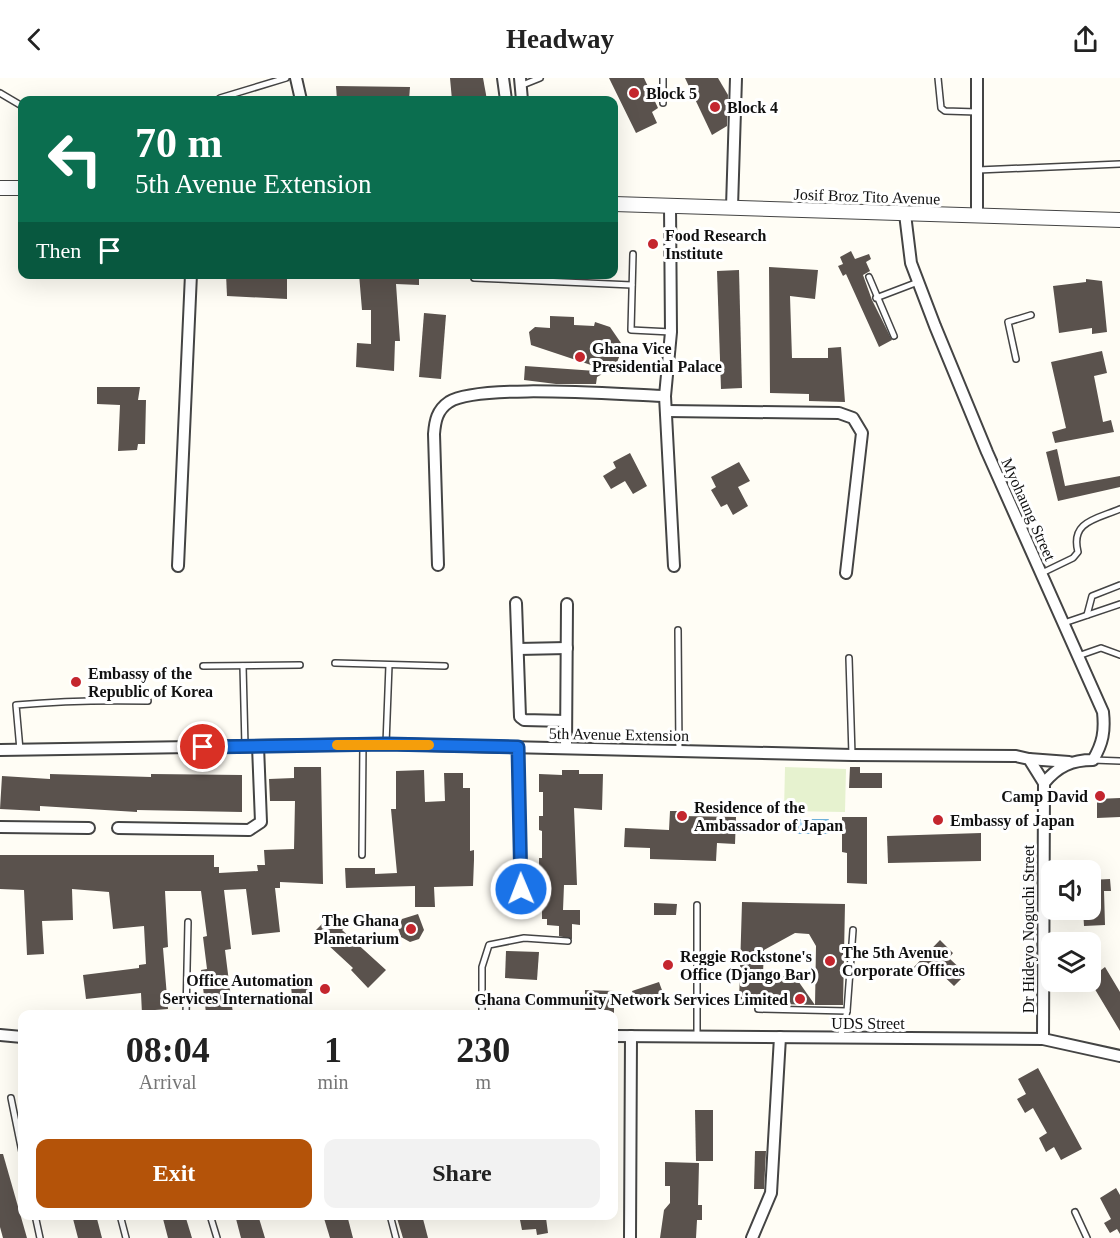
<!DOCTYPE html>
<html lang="en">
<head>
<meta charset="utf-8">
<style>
	:root { --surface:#fff; --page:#f2f2f2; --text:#222; --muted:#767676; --accent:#b45309 }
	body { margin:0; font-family:Georgia,serif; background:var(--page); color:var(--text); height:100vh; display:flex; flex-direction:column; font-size:22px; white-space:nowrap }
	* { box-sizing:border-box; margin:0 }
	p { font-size:20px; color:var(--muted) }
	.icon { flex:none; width:33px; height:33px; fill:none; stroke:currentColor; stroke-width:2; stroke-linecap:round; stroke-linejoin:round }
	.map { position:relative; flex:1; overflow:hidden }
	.panel { position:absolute; left:18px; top:932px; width:600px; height:210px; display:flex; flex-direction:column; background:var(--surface); border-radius:12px; box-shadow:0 6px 24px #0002 }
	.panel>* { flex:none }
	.guide { position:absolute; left:18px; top:18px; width:600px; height:183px; border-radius:12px; box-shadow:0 6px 24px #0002; background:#0b6e4f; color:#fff; overflow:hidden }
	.fabs { position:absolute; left:1041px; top:782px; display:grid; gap:12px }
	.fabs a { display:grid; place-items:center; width:60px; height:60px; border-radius:12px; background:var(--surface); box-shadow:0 6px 24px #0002; font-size:30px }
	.pin { position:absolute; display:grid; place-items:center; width:51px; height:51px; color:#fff; margin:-26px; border:3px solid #fff; border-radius:50%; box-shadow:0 2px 6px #0007 }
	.me { position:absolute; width:66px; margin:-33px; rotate:359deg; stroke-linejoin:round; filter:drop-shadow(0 0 4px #0008) }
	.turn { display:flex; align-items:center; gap:21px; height:126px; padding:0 18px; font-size:27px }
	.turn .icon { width:78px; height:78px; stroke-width:2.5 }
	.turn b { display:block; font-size:42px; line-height:51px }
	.then { display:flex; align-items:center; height:57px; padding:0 18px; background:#0003; gap:12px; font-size:22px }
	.eta { display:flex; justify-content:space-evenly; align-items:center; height:102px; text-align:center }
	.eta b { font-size:36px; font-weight:700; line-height:42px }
	.cta { display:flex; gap:12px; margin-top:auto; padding:12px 18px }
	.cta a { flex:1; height:69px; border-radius:12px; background:var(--accent); color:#fff; font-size:24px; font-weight:700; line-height:69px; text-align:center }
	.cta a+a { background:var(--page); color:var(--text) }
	header { display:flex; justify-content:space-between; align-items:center; height:78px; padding:0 18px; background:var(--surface); font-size:27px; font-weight:700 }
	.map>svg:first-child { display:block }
</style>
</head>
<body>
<header><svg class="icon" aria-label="back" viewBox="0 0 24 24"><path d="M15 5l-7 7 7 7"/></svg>Headway<svg class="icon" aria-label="share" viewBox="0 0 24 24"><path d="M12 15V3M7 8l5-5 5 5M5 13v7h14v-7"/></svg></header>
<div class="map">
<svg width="1120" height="1160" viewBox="0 0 1120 1160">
	<rect width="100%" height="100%" fill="#fffdf5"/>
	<polygon fill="#e6f2cf" points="785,689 846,691 845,734 784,733"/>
	<rect fill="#b9e0f7" stroke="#3f96cf" stroke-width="1.5" x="798" y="742" width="30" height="13"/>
	<g fill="#5a524d">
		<polygon points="450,0 483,0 487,22 452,22"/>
		<polygon points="609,0 644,0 658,30 652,34 657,45 636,55"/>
		<polygon points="685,0 718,0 728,17 727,48 712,57"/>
		<polygon points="336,8 410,9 409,22 337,22"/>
		<polygon points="851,173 855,181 869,176 871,181 866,184 870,193 863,197 872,222 892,262 879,269 846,196 843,198 838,188 843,186 840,179"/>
		<polygon points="769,189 818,192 815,221 790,218 792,280 828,280 828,270 841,269 845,324 809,323 809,316 770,315"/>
		<polygon points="739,192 742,310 721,311 717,193"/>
		<polygon points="226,196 287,196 287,221 227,218"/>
		<polygon points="359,196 419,196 419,207 396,206 400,263 395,263 394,293 356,289 357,265 371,266 371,232 362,232"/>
		<polygon points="1086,201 1102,203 1107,254 1092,256 1092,250 1059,255 1053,208 1086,204"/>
		<polygon points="424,235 446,237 441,301 419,299"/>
		<polygon points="550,238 574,239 574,247 594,248 595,244 610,249 621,265 620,277 615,289 597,299 596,306 556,306 524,302 525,288 596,293 597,289 531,267 529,254 535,249 550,250"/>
		<polygon points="1102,273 1107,295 1094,298 1103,344 1111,342 1114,354 1055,365 1052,354 1066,350 1051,284"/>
		<polygon points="97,309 140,309 138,322 146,322 145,366 138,366 137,372 118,373 120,327 97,326"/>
		<polygon points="1057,371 1065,408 1120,398 1120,409 1058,423 1046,374"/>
		<polygon points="630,375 647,408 633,416 625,403 611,411 603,398 616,390 613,384"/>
		<polygon points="739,384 750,403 738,409 748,428 733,437 727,426 721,429 711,412 716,409 711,399"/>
		<polygon points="294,689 321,689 323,806 280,804 280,810 275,810 280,854 252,857 246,811 224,812 231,871 225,872 233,936 206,935 201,892 207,891 203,859 207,858 201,813 165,813 168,869 163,870 168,931 155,932 155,936 142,936 141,915 86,921 83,897 139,890 139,887 146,886 144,848 113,851 109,814 72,811 73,842 42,843 44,876 27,877 24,812 0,811 0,777 214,777 214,789 219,789 219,795 258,793 257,787 265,787 264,772 294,771 295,723 270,723 269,701 294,700"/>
		<polygon points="850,689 860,689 860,695 882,695 882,710 849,710"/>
		<polygon points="424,692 425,724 445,723 444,695 463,695 463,710 470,710 470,773 474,772 474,782 473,808 434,809 435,829 415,829 415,808 346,810 345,790 375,790 375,796 397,795 391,731 396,731 396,693"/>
		<polygon points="562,692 579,692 579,696 603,696 602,732 574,730 577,807 564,807 563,832 580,832 580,847 572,846 572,861 559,858 559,848 547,847 547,841 542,841 542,826 536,826 536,812 539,812 539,780 542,780 542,753 539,752 539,738 543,738 543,714 539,714 539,696 562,697"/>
		<polygon points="50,696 151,699 151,696 242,697 242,734 137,732 137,734 40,728 40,733 0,731 2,698 50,701"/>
		<polygon points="1120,720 1120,739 1097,740 1097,721"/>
		<polygon points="670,733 681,733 681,738 736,739 735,766 717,765 716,783 650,781 650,770 624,769 625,750 669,752"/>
		<polygon points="842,739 867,739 867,806 847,805 847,775 842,774"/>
		<polygon points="981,755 981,783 888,785 887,758"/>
		<polygon points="1110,801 1111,813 1104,813 1105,847 1084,848 1083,831 1090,831 1090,802"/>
		<polygon points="742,824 845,826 843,927 815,927 816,868 809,856 795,855 764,872 763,895 796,900 815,927 739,925"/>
		<polygon points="654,825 677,826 676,837 654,837"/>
		<polygon points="332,836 345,849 342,852 386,892 368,910 351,892 353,890 314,854"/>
		<polygon points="418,836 424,852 419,861 410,864 401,859 398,850 402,841"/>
		<polygon points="940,862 953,875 949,880 966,896 954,908 931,886 920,897 913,890"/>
		<polygon points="506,873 539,874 537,902 505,900"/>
		<polygon points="1098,887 1101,892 1105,889 1120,914 1120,953 1090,903 1090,891"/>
		<polygon points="659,904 663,915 636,925 632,913"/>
		<polygon points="308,906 311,927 293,929 291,908"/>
		<polygon points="585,912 614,913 614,936 585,936"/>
		<polygon points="1038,990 1082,1071 1061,1082 1054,1069 1046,1074 1039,1060 1047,1055 1033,1030 1025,1035 1017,1021 1026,1016 1018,1001"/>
		<polygon points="695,1032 713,1032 713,1083 696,1083"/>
		<polygon points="755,1073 766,1073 764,1111 754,1111"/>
		<polygon points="0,1076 3,1076 27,1160 3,1160 0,1149"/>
		<polygon points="665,1084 699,1085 698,1127 702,1127 702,1142 697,1142 696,1160 660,1160 664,1132 670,1125 670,1108 665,1108"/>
		<polygon points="1116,1110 1120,1117 1120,1156 1117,1151 1110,1155 1104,1145 1111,1141 1100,1120"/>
		<polygon points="72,1137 96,1137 102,1160 78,1160"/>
		<polygon points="162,1137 185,1137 192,1160 168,1160"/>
		<polygon points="235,1137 258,1137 265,1160 241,1160"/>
		<polygon points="323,1137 347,1137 353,1160 330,1160"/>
		<polygon points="396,1137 422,1137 428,1160 403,1160"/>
		<polygon points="519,1137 535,1137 535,1141 546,1140 548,1155 537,1157 536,1151 522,1152"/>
	</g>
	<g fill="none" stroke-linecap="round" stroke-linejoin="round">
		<defs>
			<g id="service">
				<polyline points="663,0 663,25"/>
				<polyline points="938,0 941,30 945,33 977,34"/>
				<polyline points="520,8 540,0"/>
				<polyline points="0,15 22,28"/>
				<polyline points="220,20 286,0"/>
				<polyline points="978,92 1120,86"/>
				<polyline points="633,176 631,252 671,254"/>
				<polyline points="869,199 894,258"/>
				<polyline points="474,200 632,207"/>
				<polyline points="876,220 918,204"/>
				<polyline points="1016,281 1008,244 1031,237"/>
				<path d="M1042,495l31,-15 5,-6c-8,-31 19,-33 42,-43"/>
				<polyline points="1087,537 1092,518 1120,507"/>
				<polyline points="1064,545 1120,526"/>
				<polyline points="678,552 679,673"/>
				<polyline points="1078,578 1101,570 1120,577"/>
				<polyline points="849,580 852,677"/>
				<polyline points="335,585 445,588"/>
				<polyline points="203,588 300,587"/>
				<polyline points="243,588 245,668"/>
				<polyline points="386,666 389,587"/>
				<polyline points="518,669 521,811"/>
				<path d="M20,672l-4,-45c44,-4 87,-5 132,-4"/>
				<polyline points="1093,682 1120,683"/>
				<polyline points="362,777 363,666"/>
				<polyline points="697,827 697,959"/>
				<polyline points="758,931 847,933 840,960"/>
				<polyline points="847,933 853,852"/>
				<polyline points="186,936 188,844"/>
				<polyline points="482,936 482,889 489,867 524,860 568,863"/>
				<polyline points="11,1020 22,1074"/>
				<polyline points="1075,1134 1087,1160"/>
				<polyline points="35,1137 40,1160"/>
				<polyline points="120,1137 126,1160"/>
				<polyline points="210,1137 217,1160"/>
				<polyline points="390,1137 396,1160"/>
			</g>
			<g id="minor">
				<polyline points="296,0 301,22"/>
				<polyline points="503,0 506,22"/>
				<polyline points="520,0 522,22"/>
				<polyline points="670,128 671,254 665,318 674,488"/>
				<polyline points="732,129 736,0"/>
				<path d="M905,136l6,49 24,63 52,126 116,260c2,19 0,31 -10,48 -21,0 -35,6 -49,23"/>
				<polyline points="977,138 977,0"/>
				<polyline points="667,333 839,335 853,340 862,355 846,495"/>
				<path d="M438,487l-4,-131c1,-13 3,-24 15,-32 30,-19 174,-7 216,-6"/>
				<polyline points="178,488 191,196"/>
				<polyline points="516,525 520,639 524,642 566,643"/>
				<polyline points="518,571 567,570"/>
				<polyline points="566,670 567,526"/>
				<polyline points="0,672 386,666 852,677 1016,678 1029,681 1044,705 1043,961"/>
				<polyline points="1029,681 1069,684"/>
				<polyline points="0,749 89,750"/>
				<polyline points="118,750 249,752 261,744 258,668"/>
				<polyline points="0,957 22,959"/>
				<polyline points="614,958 1043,961 1120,978"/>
				<polyline points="630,1160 631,958"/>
				<polyline points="752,1160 771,1115 780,959"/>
			</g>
			<g id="tertiary">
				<polyline points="0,110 22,110"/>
				<polyline points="614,126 1120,142"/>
			</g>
		</defs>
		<use href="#service" stroke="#444" stroke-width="8"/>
		<use href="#minor" stroke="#444" stroke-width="14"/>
		<use href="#tertiary" stroke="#444" stroke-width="16"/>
		<use href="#service" stroke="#fff" stroke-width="5"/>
		<use href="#minor" stroke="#fff" stroke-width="10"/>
		<use href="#tertiary" stroke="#fff" stroke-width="14"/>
	</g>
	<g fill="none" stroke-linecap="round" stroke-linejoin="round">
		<defs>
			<polyline id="route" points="203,669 386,666 518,669 521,811"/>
		</defs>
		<use href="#route" stroke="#114b97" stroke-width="15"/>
		<use href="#route" stroke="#1a73e8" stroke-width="10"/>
		<polyline stroke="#f59e0b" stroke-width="10" points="337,667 429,667"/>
	</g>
	<g fill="#c4262e" stroke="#fff" stroke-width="2">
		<circle cx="634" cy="15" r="6"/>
		<circle cx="715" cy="29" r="6"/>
		<circle cx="653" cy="166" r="6"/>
		<circle cx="580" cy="279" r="6"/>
		<circle cx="76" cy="604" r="6"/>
		<circle cx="1100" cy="718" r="6"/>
		<circle cx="682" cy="738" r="6"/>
		<circle cx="938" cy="742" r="6"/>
		<circle cx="411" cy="851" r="6"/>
		<circle cx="830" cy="883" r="6"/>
		<circle cx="668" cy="887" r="6"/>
		<circle cx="325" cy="911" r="6"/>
		<circle cx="800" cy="921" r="6"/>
	</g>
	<g text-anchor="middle" stroke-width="6" stroke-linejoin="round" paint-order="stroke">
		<g font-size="16" font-weight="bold" fill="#111" stroke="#fff" text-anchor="start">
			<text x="646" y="21">Block 5</text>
			<text x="727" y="35">Block 4</text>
			<text x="665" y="163">Food Research<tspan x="665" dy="18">Institute</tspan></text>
			<text x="592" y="276">Ghana Vice<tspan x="592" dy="18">Presidential Palace</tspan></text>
			<text x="88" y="601">Embassy of the<tspan x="88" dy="18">Republic of Korea</tspan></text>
			<text x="1088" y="724" text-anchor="end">Camp David</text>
			<text x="694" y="735">Residence of the<tspan x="694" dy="18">Ambassador of Japan</tspan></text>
			<text x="950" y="748">Embassy of Japan</text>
			<text x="399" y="848" text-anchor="end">The Ghana<tspan x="399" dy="18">Planetarium</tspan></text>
			<text x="842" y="880">The 5th Avenue<tspan x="842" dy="18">Corporate Offices</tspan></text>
			<text x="680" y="884">Reggie Rockstone's<tspan x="680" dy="18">Office (Django Bar)</tspan></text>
			<text x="313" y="908" text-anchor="end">Office Automation<tspan x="313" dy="18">Services International</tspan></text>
			<text x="788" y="927" text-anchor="end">Ghana Community Network Services Limited</text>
		</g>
		<g font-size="16" fill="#111" stroke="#fff">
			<text transform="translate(867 118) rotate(2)" y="6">Josif Broz Tito Avenue</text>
			<text transform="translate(1029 431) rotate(66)" y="6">Myohaung Street</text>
			<text transform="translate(619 656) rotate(1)" y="6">5th Avenue Extension</text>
			<text transform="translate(1028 851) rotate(-90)" y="6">Dr Hideyo Noguchi Street</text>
			<text x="868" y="951">UDS Street</text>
		</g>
	</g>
</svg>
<div class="fabs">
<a><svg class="icon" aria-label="sound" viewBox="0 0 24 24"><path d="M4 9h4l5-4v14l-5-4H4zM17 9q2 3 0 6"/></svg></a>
<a><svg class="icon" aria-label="layers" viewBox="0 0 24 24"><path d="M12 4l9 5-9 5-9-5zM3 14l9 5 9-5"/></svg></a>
</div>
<div class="pin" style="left:203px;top:669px;background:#d93025"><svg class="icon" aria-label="arrive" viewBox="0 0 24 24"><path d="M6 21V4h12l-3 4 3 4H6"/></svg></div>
<svg class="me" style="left:521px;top:811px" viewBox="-20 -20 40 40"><circle r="17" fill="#1a73e8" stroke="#fff" stroke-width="3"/><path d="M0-11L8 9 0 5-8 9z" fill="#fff"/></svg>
<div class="guide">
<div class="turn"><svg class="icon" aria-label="left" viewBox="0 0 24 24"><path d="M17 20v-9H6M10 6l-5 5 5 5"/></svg><div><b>70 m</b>5th Avenue Extension</div></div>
<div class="then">Then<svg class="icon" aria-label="arrive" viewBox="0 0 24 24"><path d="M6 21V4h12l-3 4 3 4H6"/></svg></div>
</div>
<section class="panel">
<div class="eta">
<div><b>08:04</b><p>Arrival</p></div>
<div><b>1</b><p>min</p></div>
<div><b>230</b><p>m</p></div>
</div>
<div class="cta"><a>Exit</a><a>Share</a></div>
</section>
</div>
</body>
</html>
